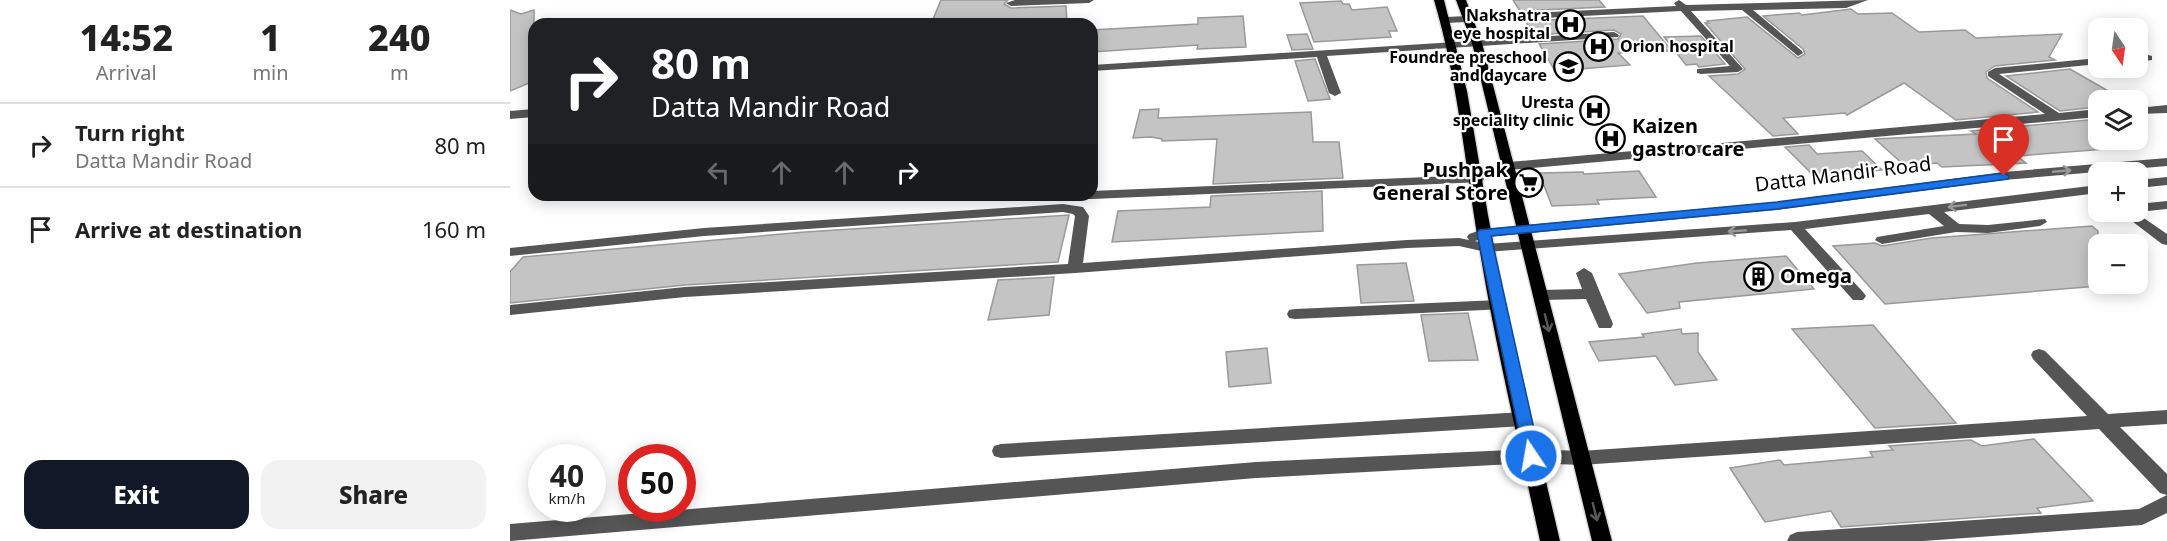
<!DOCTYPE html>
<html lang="en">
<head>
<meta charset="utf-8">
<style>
	:root { --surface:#fff; --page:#f2f2f2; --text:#222; --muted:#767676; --line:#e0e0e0; --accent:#111827 }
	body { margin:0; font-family:"Noto Sans",sans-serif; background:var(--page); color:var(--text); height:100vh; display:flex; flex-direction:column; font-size:22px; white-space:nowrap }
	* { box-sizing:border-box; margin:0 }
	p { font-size:20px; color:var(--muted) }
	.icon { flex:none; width:33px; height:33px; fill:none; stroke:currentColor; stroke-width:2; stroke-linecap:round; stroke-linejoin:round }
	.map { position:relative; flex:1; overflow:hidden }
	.drawer { display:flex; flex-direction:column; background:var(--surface); width:510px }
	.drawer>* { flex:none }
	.hud { position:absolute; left:18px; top:18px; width:570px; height:183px; border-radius:18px; box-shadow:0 3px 15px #0003; background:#202124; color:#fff; overflow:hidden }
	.needle { width:39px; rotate:167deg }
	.buttons { position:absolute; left:1578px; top:18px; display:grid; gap:12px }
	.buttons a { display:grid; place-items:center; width:60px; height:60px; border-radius:12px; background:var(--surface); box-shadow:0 3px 15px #0003; font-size:30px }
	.speed { position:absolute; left:18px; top:444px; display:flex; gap:12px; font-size:30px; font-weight:700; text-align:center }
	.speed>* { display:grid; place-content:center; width:78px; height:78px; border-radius:50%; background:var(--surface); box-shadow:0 3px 15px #0003; line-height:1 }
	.speed small { font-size:15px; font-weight:400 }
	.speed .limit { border:9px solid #d22; background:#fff; color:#111 }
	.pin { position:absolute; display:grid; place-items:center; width:51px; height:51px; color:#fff; margin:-62px -26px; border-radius:50% 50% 50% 0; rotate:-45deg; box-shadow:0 0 6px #0007 }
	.pin .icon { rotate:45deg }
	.me { position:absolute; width:66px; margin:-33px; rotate:348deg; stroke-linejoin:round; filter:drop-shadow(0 0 4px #0008) }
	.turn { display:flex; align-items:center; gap:21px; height:126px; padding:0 24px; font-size:27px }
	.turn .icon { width:78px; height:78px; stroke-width:2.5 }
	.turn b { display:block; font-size:42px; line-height:51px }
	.lanes { display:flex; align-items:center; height:57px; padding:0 24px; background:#0003; justify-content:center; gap:30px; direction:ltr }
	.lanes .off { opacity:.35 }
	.eta { display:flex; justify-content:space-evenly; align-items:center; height:102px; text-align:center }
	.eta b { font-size:36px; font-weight:800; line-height:42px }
	.action { display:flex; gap:12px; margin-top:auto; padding:12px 24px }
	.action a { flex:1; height:69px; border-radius:18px; background:var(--accent); color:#fff; font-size:24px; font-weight:800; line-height:69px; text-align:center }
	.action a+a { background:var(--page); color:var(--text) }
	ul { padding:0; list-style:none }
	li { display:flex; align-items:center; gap:18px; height:84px; padding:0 24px; border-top:2px solid var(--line) }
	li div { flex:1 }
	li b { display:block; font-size:22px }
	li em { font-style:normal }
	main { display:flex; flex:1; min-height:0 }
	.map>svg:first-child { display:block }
</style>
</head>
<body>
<main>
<section class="drawer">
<div class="eta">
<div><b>14:52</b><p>Arrival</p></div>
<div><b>1</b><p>min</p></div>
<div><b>240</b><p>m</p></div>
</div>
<ul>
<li><svg class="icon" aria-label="right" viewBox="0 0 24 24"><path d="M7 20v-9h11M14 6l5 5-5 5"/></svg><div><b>Turn right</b><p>Datta Mandir Road</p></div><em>80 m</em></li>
<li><svg class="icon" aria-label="arrive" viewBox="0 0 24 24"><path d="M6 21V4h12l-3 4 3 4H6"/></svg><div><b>Arrive at destination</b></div><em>160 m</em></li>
</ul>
<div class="action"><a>Exit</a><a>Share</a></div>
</section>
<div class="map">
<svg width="1657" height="541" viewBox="0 0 1657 541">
	<rect width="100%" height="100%" fill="#fff"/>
	<g fill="#c4c4c4" stroke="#999" stroke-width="1.5">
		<polygon points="431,0 498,0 494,4 501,8 556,6 557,23 421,24"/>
		<polygon points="1003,0 1089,0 1095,7 1010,11"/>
		<polygon points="831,1 833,4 839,4 842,10 877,7 887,31 879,31 881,37 804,42 790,3"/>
		<polygon points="1341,9 1348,14 1382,13 1409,32 1455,30 1466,38 1552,34 1539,57 1545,60 1485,66 1476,72 1477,78 1528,112 1446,120 1394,83 1337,115 1335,113 1273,118 1288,134 1263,136 1199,76 1228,74 1235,69 1195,23 1199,23 1197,21 1237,17 1288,58 1295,54 1293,49 1253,16 1289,13 1292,15"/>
		<polygon points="0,10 11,14 24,10 24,81 0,91"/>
		<polygon points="733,16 736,47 687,49 688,45 582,52 582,30 688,24 688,18"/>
		<polygon points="1133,16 1162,51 1108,53 1120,65 1045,71 1029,44 1108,39 1111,34 1104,30 1024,35 1015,21"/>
		<polygon points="797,34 803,49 782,50 777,35"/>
		<polygon points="1191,36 1215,64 1189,67 1187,64 1176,65 1154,37"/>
		<polygon points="805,59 820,99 798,101 785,61"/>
		<polygon points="1560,69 1614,100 1581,100 1588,107 1550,111 1496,76"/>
		<polygon points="649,109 648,118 801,112 803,142 829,142 833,178 703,184 707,139 652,141 652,139 641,137 623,138 630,110"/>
		<polygon points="1588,119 1588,143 1597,149 1507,156 1516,163 1432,167 1427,163 1395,166 1365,139 1466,134 1461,131"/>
		<polygon points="1299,145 1307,154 1352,151 1372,170 1305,177 1275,147"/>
		<polygon points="1129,171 1146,197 1087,200 1089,204 1042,206 1029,173 1073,172 1074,174"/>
		<polygon points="812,191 813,231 602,242 608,211 700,207 701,196"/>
		<polygon points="559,215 548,262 175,285 0,303 0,272 13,257 295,232"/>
		<polygon points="1582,226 1588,231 1588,286 1375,304 1323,246 1365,243 1372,246 1422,238"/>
		<polygon points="1276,256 1304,289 1169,302 1170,308 1137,313 1109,274 1187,263"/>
		<polygon points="896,263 904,301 851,303 847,265"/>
		<polygon points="544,277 539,315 478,320 488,280"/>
		<polygon points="958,313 968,360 919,361 911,315"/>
		<polygon points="1363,325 1446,423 1365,428 1282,329"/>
		<polygon points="1171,329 1172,334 1188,333 1188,352 1207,380 1165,385 1146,356 1089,361 1079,342 1134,337 1132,334"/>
		<polygon points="757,348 761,383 719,387 716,352"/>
		<polygon points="1524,439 1583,501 1527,508 1531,513 1331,527 1321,511 1255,522 1220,468 1270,460 1274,465 1363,457 1360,452 1383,450 1379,446 1461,440 1472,446"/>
	</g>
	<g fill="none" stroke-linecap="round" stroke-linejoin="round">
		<defs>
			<g id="major">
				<path d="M924,0h10l23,91 21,124 20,105 52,221h-20c-21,-98 -45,-196 -61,-295 -14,-82 -21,-165 -45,-246z"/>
				<polygon points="946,0 956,0 972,43 1102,541 1082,541 962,43"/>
			</g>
		</defs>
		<use href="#major" stroke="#dbdbdb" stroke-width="3"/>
		<g fill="#555" fill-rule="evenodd">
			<polygon points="505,0 584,0 579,3 501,6 496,3"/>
			<polygon points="1169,0 1176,5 1358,0 1336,8 1243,10 1292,51 1293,53 1288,56 1232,10 1181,11 1233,69 1228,72 1191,74 1187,73 1187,69 1220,66 1171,11 936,23 931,20 936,17 1166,6 1164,3"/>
			<polygon points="1104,32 1109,35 1108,37 817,56 831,93 825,96 819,93 807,57 582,71 582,65"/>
			<polygon points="1638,55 1642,56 1642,60 1628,62 1628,56"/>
			<polygon points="1588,58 1588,64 1489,74 1549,113 1588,109 1588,117 999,170 993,166 999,162 1535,114 1478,76 1478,72 1485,68"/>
			<polygon points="1657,105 1657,113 1628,114 1628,108"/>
			<polygon points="24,109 24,117 0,119 0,111"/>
			<polygon points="1657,158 1657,166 1494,180 1267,210 977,237 965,241 976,244 1285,222 1588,185 1588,193 1434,212 1449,224 1478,225 1535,219 1537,222 1530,226 1478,233 1446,232 1372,244 1365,240 1367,237 1434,226 1419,214 1295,229 1353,292 1356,296 1353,300 1343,300 1281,230 976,252 949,246 897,248 565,273 175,297 0,315 0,305 175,287 558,264 565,216 563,214 553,212 194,236 0,256 0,248 194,228 553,204 573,207 579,216 573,263 897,240 949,238 959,240 957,237 959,234 974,229 1267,202 1494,172"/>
			<polygon points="967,175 972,176 974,179 972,182 582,199 458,199 451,195 582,195 582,191"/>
			<polygon points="1657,177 1657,185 1628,188 1628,180"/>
			<polygon points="1657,201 1657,209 1628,212 1626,212 1628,212 1628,204"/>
			<polygon points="1610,212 1625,212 1657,234 1657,245 1652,244"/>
			<polygon points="1074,268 1082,273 1103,324 1101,328 1089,328 1076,299 1031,300 1023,295 1031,290 1072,289 1066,273"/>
			<polygon points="989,300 995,301 997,305 995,309 785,319 779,318 777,314 779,310 785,309"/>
			<polygon points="1529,349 1535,351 1598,414 1657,410 1657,424 1610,427 1657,474 1657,513 1632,525 1413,541 1277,541 1280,535 1287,532 1629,509 1657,495 1650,493 1589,429 1071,465 1021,463 746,478 0,541 0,524 746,462 1021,449 1071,451 1577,416 1523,359 1521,355 1523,351"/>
			<polygon points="1013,412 1019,414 1022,419 1019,424 1013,426 491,458 484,456 482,451 484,446 491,444"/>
		</g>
		<use href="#major" fill="#000" fill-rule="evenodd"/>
	</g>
	<defs><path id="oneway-shaft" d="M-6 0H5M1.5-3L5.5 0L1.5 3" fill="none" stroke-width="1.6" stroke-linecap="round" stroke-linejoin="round" transform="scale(1.5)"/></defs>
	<g stroke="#999">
		<use href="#oneway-shaft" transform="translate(1552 171) rotate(-5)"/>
		<use href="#oneway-shaft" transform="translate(1447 206) rotate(173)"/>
		<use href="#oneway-shaft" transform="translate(1227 231) rotate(176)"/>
	</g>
	<g stroke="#595959">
		<use href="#oneway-shaft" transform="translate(1037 323) rotate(76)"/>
		<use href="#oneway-shaft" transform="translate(1085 512) rotate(76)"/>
	</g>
	<polygon fill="#1a73e8" stroke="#114b97" stroke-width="1.5" points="1494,173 1499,176 1498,179 1267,209 981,236 1030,456 1027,461 1021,463 1015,461 967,233 969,230 1267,202"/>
	<defs>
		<symbol id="hospital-ring" viewBox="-11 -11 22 22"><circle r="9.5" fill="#fff" stroke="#000" stroke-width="1.5"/><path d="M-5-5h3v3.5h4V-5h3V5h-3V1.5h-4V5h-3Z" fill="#000"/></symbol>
		<symbol id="school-ring" viewBox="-11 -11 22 22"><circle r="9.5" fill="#fff" stroke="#000" stroke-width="1.5"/><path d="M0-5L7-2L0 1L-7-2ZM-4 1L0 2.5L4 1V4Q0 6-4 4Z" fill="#000"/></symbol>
		<symbol id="supermarket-ring" viewBox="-11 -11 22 22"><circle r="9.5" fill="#fff" stroke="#000" stroke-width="1.5"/><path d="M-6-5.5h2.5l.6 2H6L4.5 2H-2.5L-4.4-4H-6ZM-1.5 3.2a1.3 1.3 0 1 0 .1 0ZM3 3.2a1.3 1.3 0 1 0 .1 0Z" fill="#000"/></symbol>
		<symbol id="building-ring" viewBox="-11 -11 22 22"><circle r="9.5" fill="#fff" stroke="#000" stroke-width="1.5"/><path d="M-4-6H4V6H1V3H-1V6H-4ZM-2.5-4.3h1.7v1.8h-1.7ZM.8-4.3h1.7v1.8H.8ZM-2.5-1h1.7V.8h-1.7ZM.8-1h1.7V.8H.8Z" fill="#000"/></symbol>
	</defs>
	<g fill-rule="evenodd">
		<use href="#hospital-ring" x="1044" y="8" width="33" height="33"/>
		<use href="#hospital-ring" x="1072" y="30" width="33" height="33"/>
		<use href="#school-ring" x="1042" y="50" width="33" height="33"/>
		<use href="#hospital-ring" x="1068" y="94" width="33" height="33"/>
		<use href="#hospital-ring" x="1084" y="122" width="33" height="33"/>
		<use href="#supermarket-ring" x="1002" y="166" width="33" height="33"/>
		<use href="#building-ring" x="1232" y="260" width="33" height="33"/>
	</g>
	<g text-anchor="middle" stroke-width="4.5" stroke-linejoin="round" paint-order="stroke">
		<g font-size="16" font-weight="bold" fill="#000" stroke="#fff" text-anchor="end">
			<text x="1040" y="21">Nakshatra<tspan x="1040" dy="18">eye hospital</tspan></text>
			<text x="1110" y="52" text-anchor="start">Orion hospital</text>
			<text x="1037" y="63">Foundree preschool<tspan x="1037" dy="18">and daycare</tspan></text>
			<text x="1064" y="108">Uresta<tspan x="1064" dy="18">speciality clinic</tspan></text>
		</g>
		<g font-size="20" font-weight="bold" fill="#000" stroke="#fff" text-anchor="start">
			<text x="1122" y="133">Kaizen<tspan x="1122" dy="23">gastro care</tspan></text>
			<text x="998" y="177" text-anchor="end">Pushpak<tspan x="998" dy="23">General Store</tspan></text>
			<text x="1270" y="283">Omega</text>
		</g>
		<g font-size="20" fill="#000" stroke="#fff">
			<text transform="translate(1333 174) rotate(-7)" y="7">Datta Mandir Road</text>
		</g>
	</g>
</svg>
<div class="buttons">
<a><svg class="needle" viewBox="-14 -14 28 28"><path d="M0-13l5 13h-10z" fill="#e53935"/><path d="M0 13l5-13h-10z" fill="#767676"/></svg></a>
<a><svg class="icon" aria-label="layers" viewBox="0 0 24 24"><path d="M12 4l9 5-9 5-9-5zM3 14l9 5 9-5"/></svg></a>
<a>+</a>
<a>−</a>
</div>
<div class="speed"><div>40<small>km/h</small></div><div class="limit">50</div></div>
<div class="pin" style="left:1494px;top:176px;background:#d93025"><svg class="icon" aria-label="arrive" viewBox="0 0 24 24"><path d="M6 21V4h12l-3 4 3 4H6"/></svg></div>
<svg class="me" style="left:1021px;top:456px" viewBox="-20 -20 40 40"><circle r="17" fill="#1a73e8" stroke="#fff" stroke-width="3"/><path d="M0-11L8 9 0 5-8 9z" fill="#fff"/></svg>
<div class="hud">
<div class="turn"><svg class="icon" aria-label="right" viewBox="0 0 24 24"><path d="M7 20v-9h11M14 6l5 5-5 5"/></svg><div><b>80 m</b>Datta Mandir Road</div></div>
<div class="lanes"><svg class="icon off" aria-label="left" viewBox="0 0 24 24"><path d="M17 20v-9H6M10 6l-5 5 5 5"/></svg><svg class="icon off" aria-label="ahead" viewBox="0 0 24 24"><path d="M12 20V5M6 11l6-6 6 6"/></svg><svg class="icon off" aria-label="ahead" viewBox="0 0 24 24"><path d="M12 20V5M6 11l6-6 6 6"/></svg><svg class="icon" aria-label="right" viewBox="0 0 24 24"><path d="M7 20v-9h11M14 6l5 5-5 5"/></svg></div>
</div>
</div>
</main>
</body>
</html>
